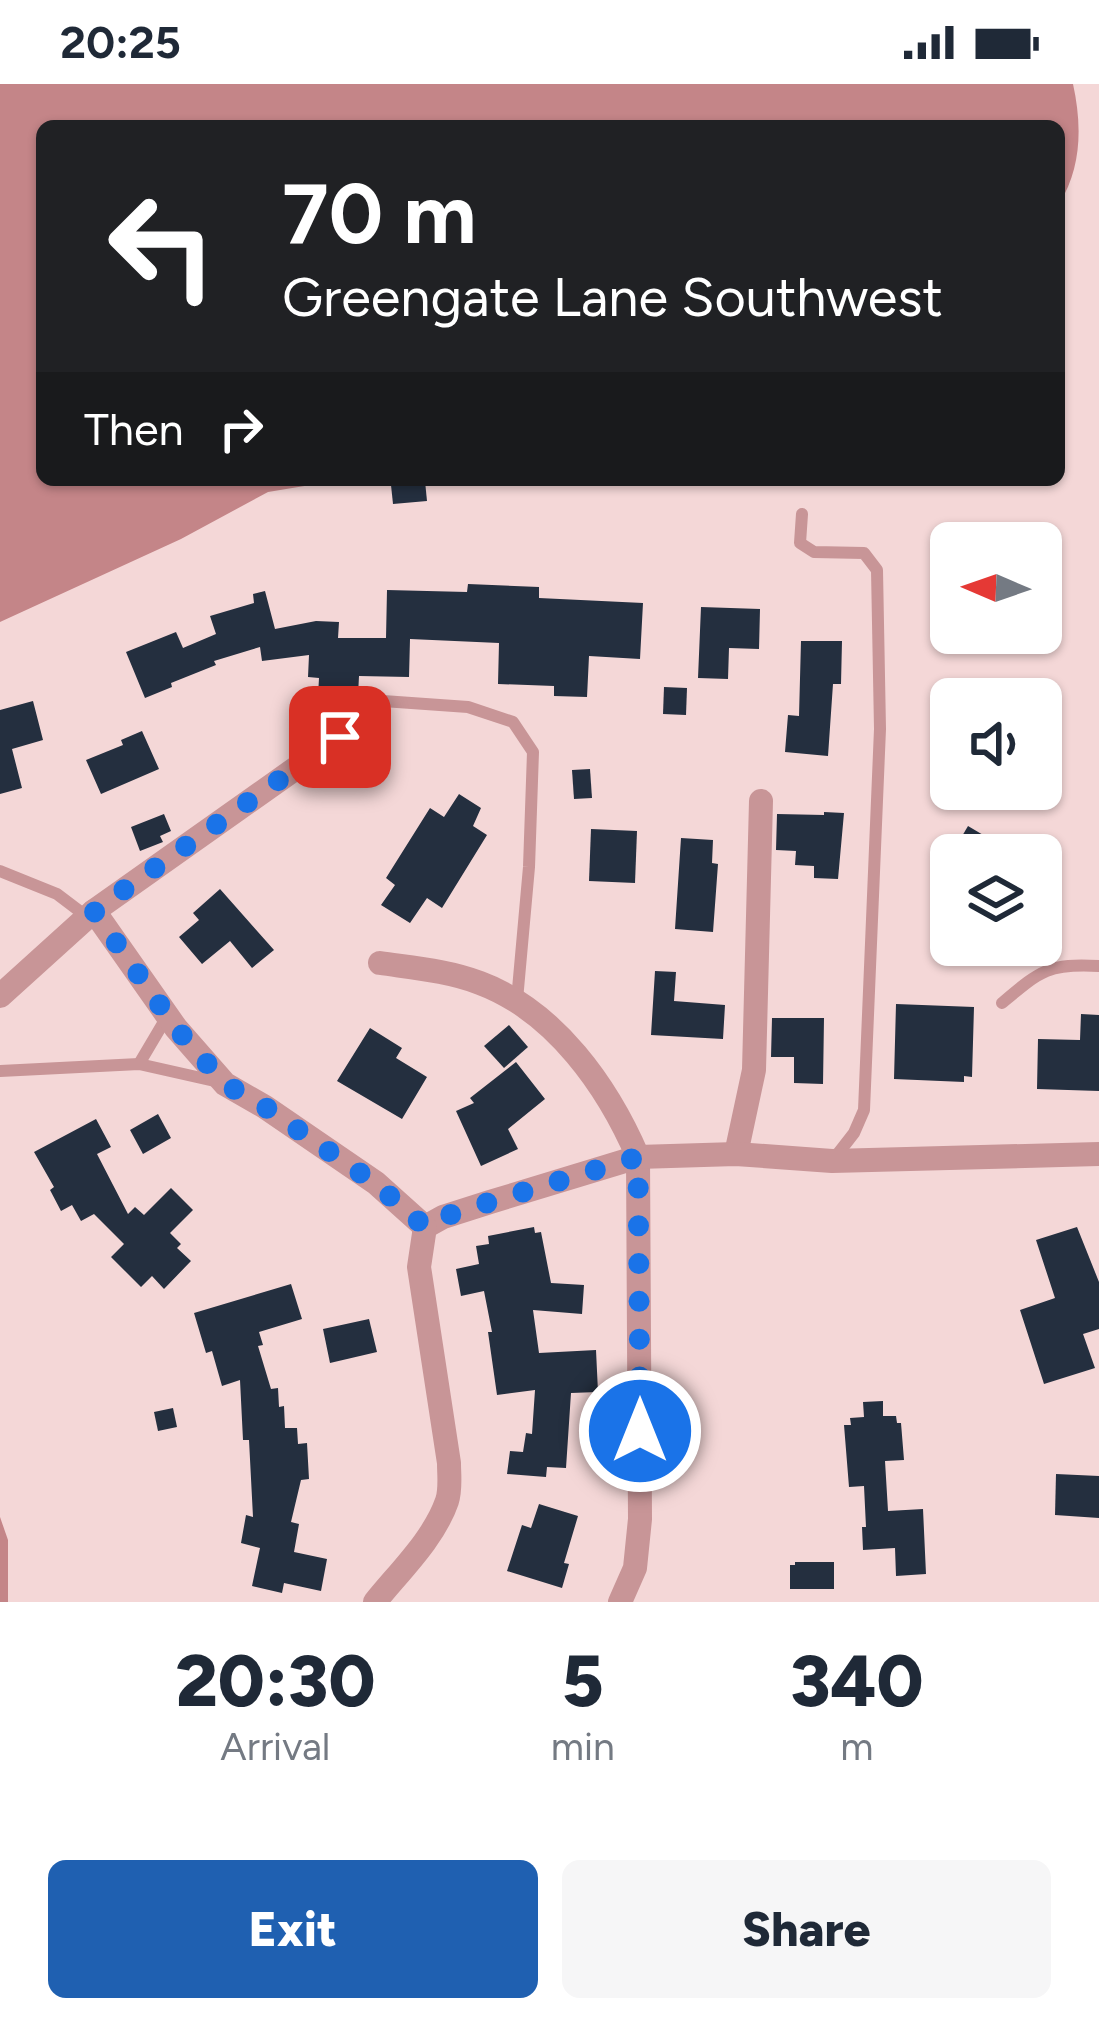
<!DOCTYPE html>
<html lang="en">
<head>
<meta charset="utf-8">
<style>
	:root { --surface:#fff; --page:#f6f6f7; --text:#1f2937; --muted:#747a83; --accent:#1f60b1 }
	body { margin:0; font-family:Figtree,sans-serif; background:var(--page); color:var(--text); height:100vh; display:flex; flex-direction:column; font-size:45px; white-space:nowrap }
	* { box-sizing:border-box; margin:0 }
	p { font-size:39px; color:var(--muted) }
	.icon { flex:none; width:66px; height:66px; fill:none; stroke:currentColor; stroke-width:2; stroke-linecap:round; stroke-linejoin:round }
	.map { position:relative; height:1518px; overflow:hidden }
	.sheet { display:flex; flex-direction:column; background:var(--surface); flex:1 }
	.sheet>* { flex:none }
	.banner { position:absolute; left:36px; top:36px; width:1029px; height:366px; border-radius:18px; box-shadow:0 3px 9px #0004; background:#202124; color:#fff; overflow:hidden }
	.needle { width:78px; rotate:272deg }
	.fabs { position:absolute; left:930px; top:438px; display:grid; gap:24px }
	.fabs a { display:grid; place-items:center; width:132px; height:132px; border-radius:18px; background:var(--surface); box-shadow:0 3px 9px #0004; font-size:60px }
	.pin { position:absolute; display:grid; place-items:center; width:102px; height:102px; color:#fff; margin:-51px; border-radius:24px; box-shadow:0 6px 18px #0006 }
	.me { position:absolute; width:132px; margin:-66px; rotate:0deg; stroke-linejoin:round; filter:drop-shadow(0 0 9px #0008) }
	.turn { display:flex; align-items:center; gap:42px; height:252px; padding:0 48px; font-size:54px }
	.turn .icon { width:156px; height:156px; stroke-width:2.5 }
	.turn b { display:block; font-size:84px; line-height:102px }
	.then { display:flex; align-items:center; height:114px; padding:0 48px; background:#0003; gap:24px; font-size:45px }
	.eta { display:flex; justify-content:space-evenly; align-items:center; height:204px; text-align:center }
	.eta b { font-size:72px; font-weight:800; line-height:84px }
	.action { display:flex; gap:24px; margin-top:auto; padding:24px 48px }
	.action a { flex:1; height:138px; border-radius:18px; background:var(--accent); color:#fff; font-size:48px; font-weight:800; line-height:138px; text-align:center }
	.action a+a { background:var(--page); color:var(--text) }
	.status { display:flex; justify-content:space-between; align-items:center; height:84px; padding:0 60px; background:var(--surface); direction:ltr }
	.status svg { height:33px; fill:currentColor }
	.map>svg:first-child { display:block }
</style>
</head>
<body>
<div class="status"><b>20:25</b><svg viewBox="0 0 49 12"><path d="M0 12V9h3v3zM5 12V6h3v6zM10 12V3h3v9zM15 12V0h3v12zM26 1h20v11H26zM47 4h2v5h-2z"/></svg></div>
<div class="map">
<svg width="1099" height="1518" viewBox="0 0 1099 1518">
	<rect width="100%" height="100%" fill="#f4d7d7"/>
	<g fill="#c48588">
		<path d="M0,0h1073c9,41 9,83 -14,120v-78h-1017v354h299l-73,12 -87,47 -181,83z"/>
		<polygon points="0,1433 8,1456 8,1518 0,1518"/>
	</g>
	<g fill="#242f3f">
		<polygon points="425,397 427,417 393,420 391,401"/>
		<polygon points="468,500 539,503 539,514 643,519 640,575 589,572 587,613 554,612 554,602 498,600 499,559 410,555 409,593 359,592 356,650 348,639 340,637 316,649 319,594 308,593 309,571 262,577 260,563 214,577 216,581 171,599 172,603 145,614 126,568 176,548 183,564 216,550 210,532 254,519 253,510 265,507 275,545 316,537 339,538 338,554 386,554 387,506 467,508"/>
		<polygon points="701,523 760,525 759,565 729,564 728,595 698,594"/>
		<polygon points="801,557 842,557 841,600 833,600 828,672 785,668 788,631 799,632"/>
		<polygon points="664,603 687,604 686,631 663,630"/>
		<polygon points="33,617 43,656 12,665 22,704 0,710 0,626"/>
		<polygon points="142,647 159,685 101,710 86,676 123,661 121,656"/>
		<polygon points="590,685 592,714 574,715 572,686"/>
		<polygon points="459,710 481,724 473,742 487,751 442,824 427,814 410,839 381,821 395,801 386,794 430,724 444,733"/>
		<polygon points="824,728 844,729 838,795 814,794 814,782 795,781 796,767 776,766 777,730 824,731"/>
		<polygon points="164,730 171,747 160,752 163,758 140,767 131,743"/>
		<polygon points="968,742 1017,771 951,771"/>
		<polygon points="591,745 637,747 635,799 589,797"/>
		<polygon points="681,754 713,756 712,779 718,780 713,848 675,845"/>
		<polygon points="220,805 274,866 252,884 230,857 202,880 179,853 199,836 193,829"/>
		<polygon points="655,887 676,888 674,917 725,921 723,955 651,951"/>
		<polygon points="896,920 974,923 972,993 964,992 964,998 894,995"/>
		<polygon points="1081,930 1099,931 1099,1007 1037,1005 1038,955 1080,956"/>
		<polygon points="772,934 824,934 823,1000 794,999 794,973 771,973"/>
		<polygon points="509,941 528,963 504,984 484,962"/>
		<polygon points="370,944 402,964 396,974 427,993 402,1035 337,997"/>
		<polygon points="516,978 545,1015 508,1045 518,1065 481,1082 456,1027 474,1019 470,1014"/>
		<polygon points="158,1030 171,1054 143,1070 130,1046"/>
		<polygon points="96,1035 111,1063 97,1070 128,1130 135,1123 144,1131 171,1104 193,1126 170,1149 181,1160 177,1164 191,1177 164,1205 152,1192 141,1203 111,1173 124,1160 94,1130 81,1137 72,1121 61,1127 50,1106 54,1103 34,1068"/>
		<polygon points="534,1143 535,1149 541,1148 551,1199 584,1201 582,1230 533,1226 539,1269 596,1266 598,1308 571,1309 566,1384 547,1383 546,1393 507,1390 510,1367 523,1368 526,1349 532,1350 535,1306 497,1311 488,1248 492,1248 484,1207 461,1212 456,1185 479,1180 476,1162 489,1160 488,1152"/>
		<polygon points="1077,1143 1099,1198 1099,1245 1083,1250 1095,1284 1044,1300 1020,1226 1055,1214 1036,1156"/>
		<polygon points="291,1200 302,1235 259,1248 263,1261 258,1262 271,1305 278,1304 279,1323 284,1322 285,1344 297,1344 298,1360 307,1359 309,1395 301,1396 291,1438 299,1440 294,1468 327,1475 321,1507 284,1499 282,1509 252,1502 260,1464 241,1459 246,1431 253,1433 249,1356 243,1356 240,1296 222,1302 212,1267 206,1269 194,1229"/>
		<polygon points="369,1235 377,1268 330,1279 323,1245"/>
		<polygon points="883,1317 883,1332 896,1332 897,1339 901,1339 904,1376 885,1377 888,1427 923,1425 926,1490 896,1492 895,1464 863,1466 862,1443 866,1443 864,1402 849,1403 844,1341 851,1341 850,1334 864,1333 863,1318"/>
		<polygon points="173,1324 177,1343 158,1347 154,1328"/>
		<polygon points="1056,1390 1099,1392 1099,1434 1055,1431"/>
		<polygon points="539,1420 578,1432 564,1479 569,1480 562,1504 507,1487 522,1441 531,1444"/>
		<polygon points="795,1478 834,1478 834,1505 790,1505 790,1481 795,1481"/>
	</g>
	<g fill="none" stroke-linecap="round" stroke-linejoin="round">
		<g stroke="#c89597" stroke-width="12">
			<polyline points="802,430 800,459 814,468 864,469 877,486 880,645 864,1026 854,1049 833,1076"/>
			<polyline points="383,617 468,623 513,638 533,668 529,783 517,916"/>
			<polyline points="0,787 57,810 86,832"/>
			<path d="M1002,919c38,-32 46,-40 97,-37"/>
			<polyline points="139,980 168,931"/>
			<polyline points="0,987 139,980 219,998"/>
		</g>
		<g stroke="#c89597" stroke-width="24">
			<polyline points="94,827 176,944 225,1000 265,1023 376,1099 425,1143"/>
			<path d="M380,879c34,5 69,8 100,20 75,28 128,104 158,174l2,362 -5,49 -15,34"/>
			<polyline points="0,912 94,827 340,653"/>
			<polyline points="736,1070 754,986 761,717"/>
			<polyline points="425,1143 443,1133 490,1118 638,1073 736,1070 832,1077 1099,1070"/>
			<path d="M375,1518c24,-30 59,-63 72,-101 4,-12 2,-25 2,-38l-30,-196 6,-40"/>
		</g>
	</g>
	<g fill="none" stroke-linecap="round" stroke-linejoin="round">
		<polyline stroke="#1a73e8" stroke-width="21" stroke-dasharray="0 37.8" points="340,653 94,827 176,944 225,1000 265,1023 376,1100 425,1143 443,1133 490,1118 638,1073 640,1347"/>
	</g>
</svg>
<div class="fabs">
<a><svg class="needle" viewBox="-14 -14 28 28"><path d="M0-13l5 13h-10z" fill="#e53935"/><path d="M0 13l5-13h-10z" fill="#747a83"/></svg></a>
<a><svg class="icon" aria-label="sound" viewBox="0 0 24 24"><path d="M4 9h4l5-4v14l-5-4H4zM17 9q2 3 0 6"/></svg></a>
<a><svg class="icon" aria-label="layers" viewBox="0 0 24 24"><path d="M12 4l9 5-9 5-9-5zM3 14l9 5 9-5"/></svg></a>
</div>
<div class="pin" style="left:340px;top:653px;background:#d93025"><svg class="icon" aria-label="arrive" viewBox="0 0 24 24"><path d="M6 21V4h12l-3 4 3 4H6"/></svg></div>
<svg class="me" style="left:640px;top:1347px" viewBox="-20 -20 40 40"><circle r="17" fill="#1a73e8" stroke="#fff" stroke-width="3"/><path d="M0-11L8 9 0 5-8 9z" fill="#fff"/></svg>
<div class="banner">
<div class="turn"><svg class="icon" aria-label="left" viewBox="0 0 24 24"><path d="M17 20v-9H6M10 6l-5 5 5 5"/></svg><div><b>70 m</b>Greengate Lane Southwest</div></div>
<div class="then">Then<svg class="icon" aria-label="right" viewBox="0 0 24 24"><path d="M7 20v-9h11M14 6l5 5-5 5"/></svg></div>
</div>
</div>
<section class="sheet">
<div class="eta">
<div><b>20:30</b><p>Arrival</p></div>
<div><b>5</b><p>min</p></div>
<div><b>340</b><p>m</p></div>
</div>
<div class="action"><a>Exit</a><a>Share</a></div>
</section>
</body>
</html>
